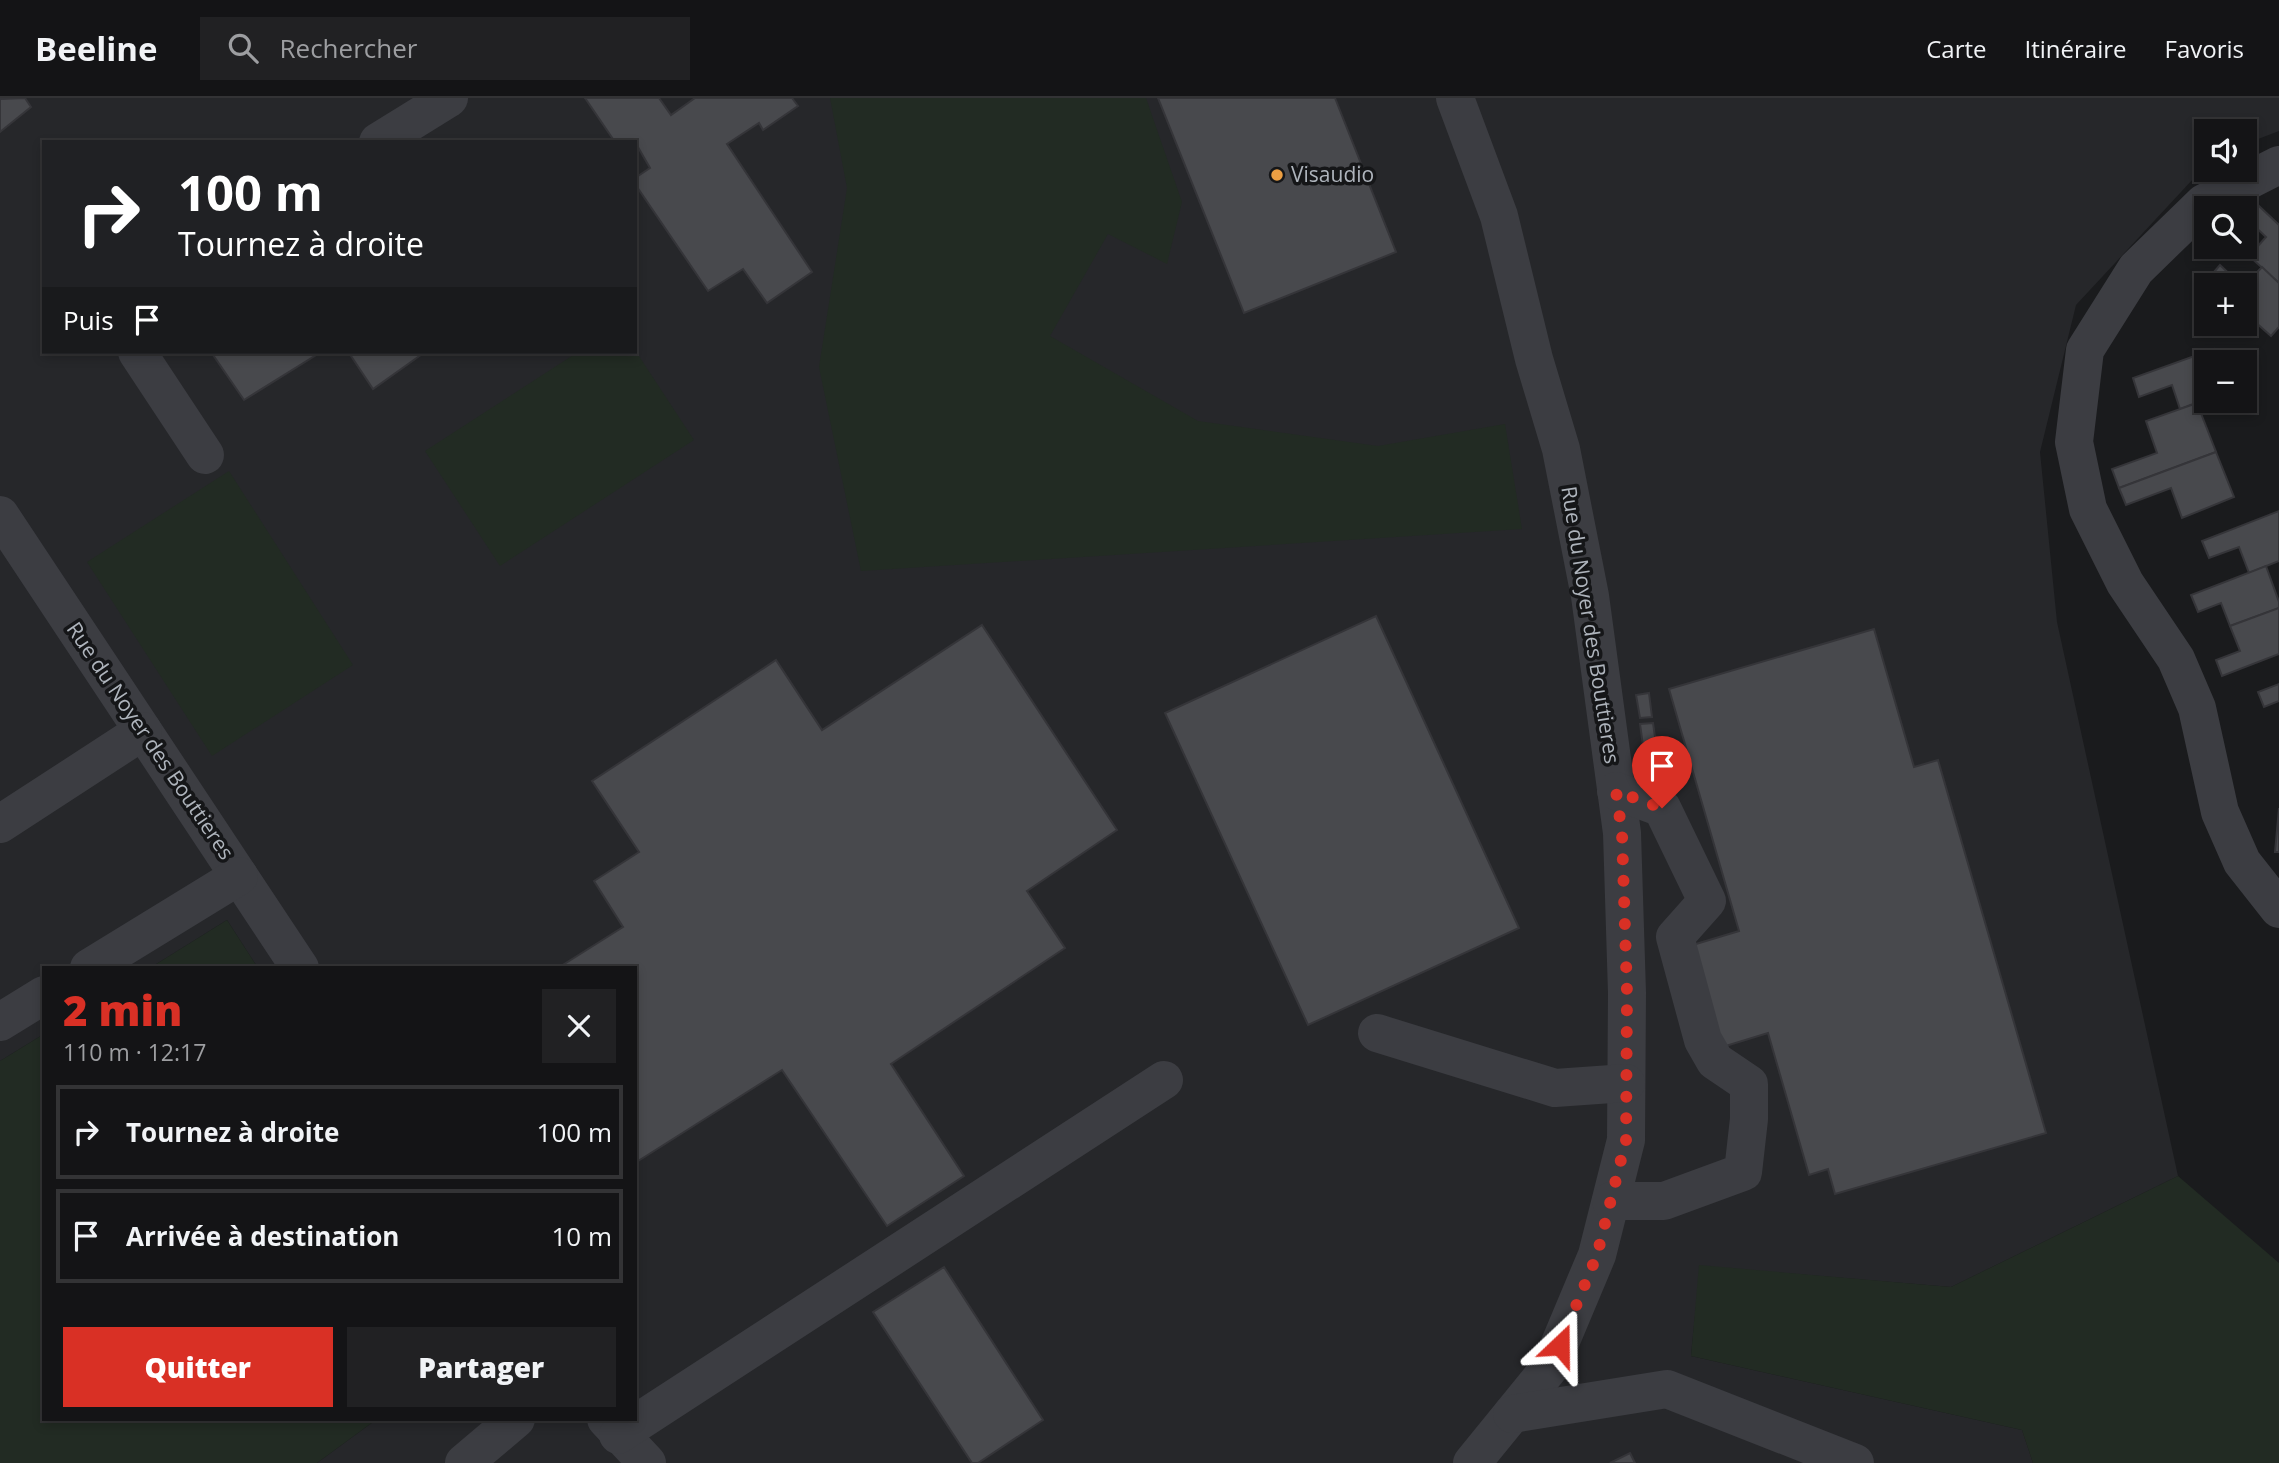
<!DOCTYPE html>
<html lang="fr">
<head>
<meta charset="utf-8">
<style>
	:root { --surface:#141416; --page:#212123; --text:#f1f3f6; --muted:#9d9ea1; --line:#333335; --accent:#d93025 }
	body { margin:0; font-family:"Open Sans",sans-serif; background:var(--page); color:var(--text); height:100vh; display:flex; flex-direction:column; font-size:26px; white-space:nowrap }
	* { box-sizing:border-box; margin:0 }
	p { font-size:23px; color:var(--muted) }
	.icon { flex:none; width:38px; height:38px; fill:none; stroke:currentColor; stroke-width:2; stroke-linecap:round; stroke-linejoin:round }
	.map { position:relative; flex:1; overflow:hidden }
	.drawer { position:absolute; left:42px; top:868px; width:595px; height:455px; display:flex; flex-direction:column; background:var(--surface); border-radius:0px; box-shadow:0 4px 10px #0003,0 0 0 2px var(--line) }
	.drawer>* { flex:none }
	.banner { position:absolute; left:42px; top:42px; width:595px; height:214px; border-radius:0px; box-shadow:0 4px 10px #0003,0 0 0 2px var(--line); background:#202124; color:#fff; overflow:hidden }
	.controls { position:absolute; left:2194px; top:21px; display:grid; gap:14px }
	.controls a { display:grid; place-items:center; width:63px; height:63px; border-radius:0px; background:var(--surface); box-shadow:0 4px 10px #0003,0 0 0 2px var(--line); font-size:35px }
	.pin { position:absolute; display:grid; place-items:center; width:60px; height:60px; color:#fff; margin:-72px -30px; border-radius:50% 50% 50% 0; rotate:-45deg; box-shadow:0 0 7px #0007 }
	.pin .icon { rotate:45deg }
	.me { position:absolute; width:77px; margin:-38px; rotate:23deg; stroke-linejoin:round; filter:drop-shadow(0 0 5px #0008) }
	.turn { display:flex; align-items:center; gap:24px; height:147px; padding:0 21px; font-size:32px }
	.turn .icon { width:91px; height:91px; stroke-width:2.5 }
	.turn b { display:block; font-size:49px; line-height:60px }
	.then { display:flex; align-items:center; height:66px; padding:0 21px; background:#0003; gap:14px; font-size:26px }
	.round { display:grid; place-items:center; flex:none; width:74px; height:74px; border-radius:0px; background:var(--page) }
	.summary { display:flex; align-items:center; justify-content:space-between; height:119px; padding:0 21px }
	h1 { font-size:42px; font-weight:800; line-height:52px; color:var(--accent) }
	.cta { display:flex; gap:14px; margin-top:auto; padding:14px 21px }
	.cta a { flex:1; height:80px; border-radius:0px; background:var(--accent); color:#fff; font-size:28px; font-weight:800; line-height:80px; text-align:center }
	.cta a+a { background:var(--page); color:var(--text) }
	ul { padding:0; list-style:none }
	li { display:flex; align-items:center; gap:21px; height:94px; margin:0 14px 10px; padding:0 7px; border:4px solid var(--line); border-radius:0px }
	li div { flex:1 }
	li b { display:block; font-size:26px }
	li em { font-style:normal }
	header { display:flex; align-items:center; gap:42px; box-sizing:border-box; height:98px; padding:0 35px; background:var(--surface); border-bottom:2px solid var(--line) }
	header strong { font-size:33px }
	nav { display:flex; gap:38px; margin-inline-start:auto; font-size:24px }
	.search { width:490px; height:63px; background:var(--page); display:flex; align-items:center; gap:18px; box-sizing:border-box; padding:0 24px; border-radius:0px; color:var(--muted); font-size:26px }
	.map>svg:first-child { display:block }
</style>
</head>
<body>
<header>
<strong>Beeline</strong>
<div class="search"><svg class="icon" aria-label="search" viewBox="0 0 24 24"><circle cx="10" cy="10" r="6"/><path d="M15 15l6 6"/></svg>Rechercher</div>
<nav><a>Carte</a><a>Itinéraire</a><a>Favoris</a></nav>
</header>
<div class="map">
<svg width="2279" height="1365" viewBox="0 0 2279 1365">
	<rect width="100%" height="100%" fill="#1a1b1d"/>
	<path fill="#26272a" fill-rule="evenodd" d="M0,0h2279v33l-34,13v-13h-38v33l-131,141 -36,147 17,170 121,554 -227,111 -251,-21 -9,90 331,74 11,33h-1716l60,-44h258v-451h-377l-31,-48 -77,48h-106v66l-44,27zM44,44h591v210h-591z"/>
	<g fill="#222b23">
		<polygon points="830,0 1146,0 1182,104 1167,166 1108,136 1050,238 1198,323 1378,348 1505,326 1522,431 861,473 819,269 847,90"/>
		<polygon points="635,252 694,342 500,468 425,353 578,254"/>
		<polygon points="229,373 353,567 212,658 87,464"/>
		<polygon points="227,822 258,870 150,870"/>
		<polygon points="44,936 44,1321 377,1321 317,1365 0,1365 0,963"/>
		<polygon points="2178,1078 2279,1165 2279,1365 2033,1365 2022,1332 1691,1258 1699,1167 1951,1189"/>
	</g>
	<g fill="#48494d" stroke="#353539" stroke-width="2">
		<polygon points="25,0 31,9 0,34 0,1"/>
		<polygon points="585,0 659,0 671,17 695,0 792,0 798,8 763,32 759,25 727,46 812,174 767,205 743,171 708,193 635,86 635,80 650,70 635,44 615,44"/>
		<polygon points="1158,0 1335,0 1396,154 1244,215"/>
		<polygon points="2259,108 2279,127 2279,185 2249,158 2266,139 2247,121"/>
		<polygon points="2220,167 2241,187 2214,187 2208,181"/>
		<polygon points="2262,169 2279,185 2279,229 2271,238 2245,215 2245,187"/>
		<polygon points="2214,251 2220,264 2207,264 2207,301 2180,311 2172,287 2139,299 2133,280"/>
		<polygon points="211,254 321,254 244,302"/>
		<polygon points="425,254 373,291 349,255 350,254"/>
		<polygon points="2197,305 2216,354 2119,390 2112,371 2157,355 2146,323"/>
		<polygon points="2216,354 2234,399 2182,420 2171,390 2126,407 2119,390"/>
		<polygon points="2279,413 2279,463 2249,475 2239,449 2209,460 2202,443"/>
		<polygon points="2266,468 2279,504 2279,510 2230,528 2221,505 2198,514 2191,497"/>
		<polygon points="2279,510 2279,556 2222,578 2216,562 2240,553 2230,528"/>
		<polygon points="1376,518 1519,830 1308,927 1165,615"/>
		<polygon points="982,527 1117,732 1027,793 1065,850 891,966 964,1078 887,1128 782,972 635,1065 635,870 558,870 623,829 594,783 639,754 592,683 776,562 822,632"/>
		<polygon points="1874,531 1914,669 1938,662 2046,1035 1835,1096 1828,1071 1809,1077 1768,935 1716,951 1686,849 1739,833 1669,591"/>
		<polygon points="2279,586 2279,603 2264,609 2258,594"/>
		<polygon points="1649,595 1652,619 1640,620 1636,597"/>
		<polygon points="1653,625 1656,646 1643,648 1640,626"/>
		<polygon points="2279,710 2279,754 2275,754"/>
		<polygon points="944,1169 1043,1322 978,1365 972,1365 873,1214"/>
		<polygon points="1630,1355 1635,1365 1610,1365"/>
	</g>
	<g fill="none" stroke-linecap="round" stroke-linejoin="round">
		<g stroke="#3c3d42" stroke-width="38">
			<polyline points="1455,0 1499,118 1534,261 1561,351 1590,498 1622,735 1627,895 1626,1042 1597,1157 1550,1269 1472,1365"/>
			<polyline points="378,44 449,0"/>
			<polyline points="2279,67 2204,105 2136,171 2085,252 2074,344 2088,411 2125,485 2176,561 2197,610 2220,714 2242,764 2279,811"/>
			<polyline points="137,254 205,357"/>
			<polyline points="0,417 300,870"/>
			<polyline points="0,726 143,633"/>
			<polyline points="89,870 239,778"/>
			<polyline points="0,924 44,897"/>
			<polyline points="1377,935 1555,990 1626,985"/>
			<polyline points="1611,1103 1664,1103 1743,1074 1749,1021 1749,986 1715,963 1703,942 1675,839 1707,803 1662,710 1616,693"/>
			<polyline points="1512,1316 1667,1291 1855,1365"/>
			<polyline points="606,1321 647,1365"/>
			<polyline points="618,1337 1164,982"/>
			<polyline points="464,1365 516,1321"/>
		</g>
	</g>
	<g fill="none" stroke-linecap="round" stroke-linejoin="round">
		<polyline stroke="#d93025" stroke-width="12" stroke-dasharray="0 21.6" points="1560,1247 1597,1157 1626,1042 1627,895 1622,735 1616,693 1662,710"/>
	</g>
	<circle fill="#ec9f43" stroke="#151618" stroke-width="2.5" cx="1277" cy="77" r="7"/>
	<g text-anchor="middle" stroke-width="7" stroke-linejoin="round" paint-order="stroke">
		<g font-size="21" fill="#aeb4bc" stroke="#151618" text-anchor="start">
			<text x="1291" y="84">Visaudio</text>
		</g>
		<g font-size="21" fill="#aeb4bc" stroke="#151618">
			<text transform="translate(1590 527) rotate(81)" y="7">Rue du Noyer des Bouttieres</text>
			<text transform="translate(150 643) rotate(56)" y="7">Rue du Noyer des Bouttieres</text>
		</g>
	</g>
</svg>
<div class="controls">
<a><svg class="icon" aria-label="sound" viewBox="0 0 24 24"><path d="M4 9h4l5-4v14l-5-4H4zM17 9q2 3 0 6"/></svg></a>
<a><svg class="icon" aria-label="search" viewBox="0 0 24 24"><circle cx="10" cy="10" r="6"/><path d="M15 15l6 6"/></svg></a>
<a>+</a>
<a>−</a>
</div>
<div class="pin" style="left:1662px;top:710px;background:#d93025"><svg class="icon" aria-label="arrive" viewBox="0 0 24 24"><path d="M6 21V4h12l-3 4 3 4H6"/></svg></div>
<svg class="me" style="left:1560px;top:1247px" viewBox="-20 -20 40 40"><path d="M0-17L14 15 0 8-14 15z" fill="#d93025" stroke="#fff" stroke-width="4"/></svg>
<div class="banner">
<div class="turn"><svg class="icon" aria-label="right" viewBox="0 0 24 24"><path d="M7 20v-9h11M14 6l5 5-5 5"/></svg><div><b>100 m</b>Tournez à droite</div></div>
<div class="then">Puis<svg class="icon" aria-label="arrive" viewBox="0 0 24 24"><path d="M6 21V4h12l-3 4 3 4H6"/></svg></div>
</div>
<section class="drawer">
<div class="summary"><div><h1>2 min</h1><p>110 m · 12:17</p></div><a class="round"><svg class="icon" aria-label="close" viewBox="0 0 24 24"><path d="M6 6l12 12M18 6L6 18"/></svg></a></div>
<ul>
<li><svg class="icon" aria-label="right" viewBox="0 0 24 24"><path d="M7 20v-9h11M14 6l5 5-5 5"/></svg><div><b>Tournez à droite</b></div><em>100 m</em></li>
<li><svg class="icon" aria-label="arrive" viewBox="0 0 24 24"><path d="M6 21V4h12l-3 4 3 4H6"/></svg><div><b>Arrivée à destination</b></div><em>10 m</em></li>
</ul>
<div class="cta"><a>Quitter</a><a>Partager</a></div>
</section>
</div>
</body>
</html>
